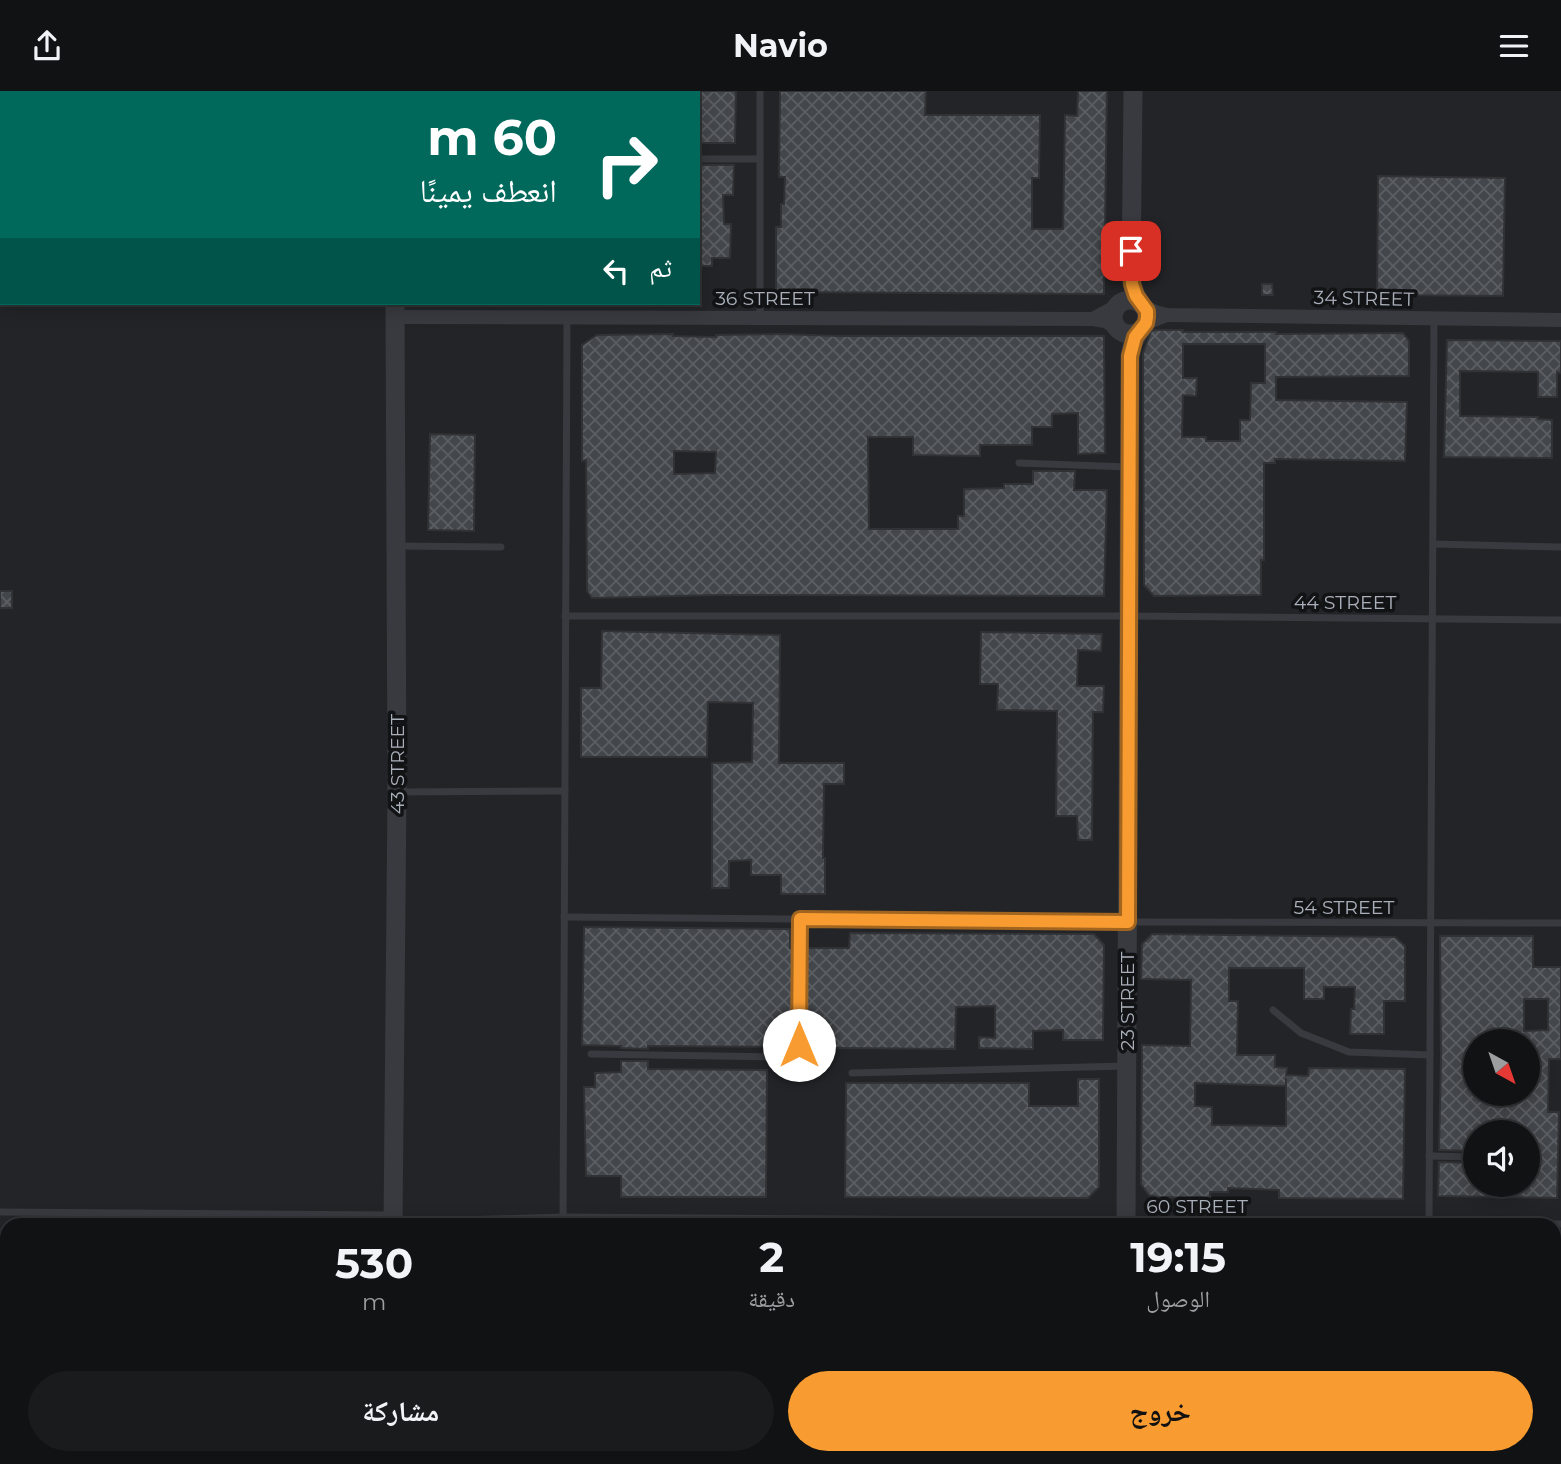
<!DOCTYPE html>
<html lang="ar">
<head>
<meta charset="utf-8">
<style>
	:root { --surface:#111214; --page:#1a1b1d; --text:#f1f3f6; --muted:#9c9ea0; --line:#303234; --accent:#f89c31 }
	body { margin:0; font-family:Montserrat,"Noto Naskh Arabic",sans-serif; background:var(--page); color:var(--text); direction:rtl; height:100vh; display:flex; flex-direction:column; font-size:26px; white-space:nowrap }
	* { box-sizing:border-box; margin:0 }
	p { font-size:23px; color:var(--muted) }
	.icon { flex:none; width:38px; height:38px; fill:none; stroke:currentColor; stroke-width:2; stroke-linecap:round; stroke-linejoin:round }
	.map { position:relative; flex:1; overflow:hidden; direction:ltr }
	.details { position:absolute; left:0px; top:1127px; width:1561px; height:247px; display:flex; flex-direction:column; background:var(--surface); border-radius:21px 21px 0 0; box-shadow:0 4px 18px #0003,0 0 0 2px var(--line); direction:rtl }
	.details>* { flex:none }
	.banner { position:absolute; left:0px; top:0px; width:700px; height:214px; box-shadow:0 4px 18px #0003,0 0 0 2px var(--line); direction:rtl; background:#00695c; color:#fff; overflow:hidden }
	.needle { width:46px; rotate:140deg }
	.tools { position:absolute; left:1463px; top:938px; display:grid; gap:14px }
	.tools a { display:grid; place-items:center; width:77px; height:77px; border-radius:50%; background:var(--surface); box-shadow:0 4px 18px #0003,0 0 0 2px var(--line); font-size:35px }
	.pin { position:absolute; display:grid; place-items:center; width:60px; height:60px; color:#fff; margin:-30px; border-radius:14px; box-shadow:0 4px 10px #0006 }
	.me { position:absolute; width:77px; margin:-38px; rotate:0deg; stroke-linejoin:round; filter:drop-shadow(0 0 5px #0008) }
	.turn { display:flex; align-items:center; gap:24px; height:147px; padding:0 28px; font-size:32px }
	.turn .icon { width:91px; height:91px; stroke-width:2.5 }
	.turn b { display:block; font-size:49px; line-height:60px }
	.then { display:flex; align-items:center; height:66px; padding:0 28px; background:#0003; gap:14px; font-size:26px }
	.eta { display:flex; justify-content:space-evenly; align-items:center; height:119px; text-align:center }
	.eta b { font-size:42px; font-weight:700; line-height:49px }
	.primary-button { display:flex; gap:14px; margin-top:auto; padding:14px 28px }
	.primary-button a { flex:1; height:80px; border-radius:42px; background:var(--accent); color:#111; font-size:28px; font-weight:700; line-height:80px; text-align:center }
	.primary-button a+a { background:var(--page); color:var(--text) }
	header { display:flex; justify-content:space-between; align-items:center; height:91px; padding:0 28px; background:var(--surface); font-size:32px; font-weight:700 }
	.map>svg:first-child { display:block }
</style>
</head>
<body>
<header><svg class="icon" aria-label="menu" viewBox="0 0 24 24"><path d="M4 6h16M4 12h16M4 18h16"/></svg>Navio<svg class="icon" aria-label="share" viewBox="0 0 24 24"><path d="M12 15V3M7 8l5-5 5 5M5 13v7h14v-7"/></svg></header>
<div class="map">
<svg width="1561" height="1373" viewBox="0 0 1561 1373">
	<defs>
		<pattern id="building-cross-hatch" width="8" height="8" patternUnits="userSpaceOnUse" patternTransform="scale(1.75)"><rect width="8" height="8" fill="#43464a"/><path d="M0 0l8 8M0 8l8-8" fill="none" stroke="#5b5e62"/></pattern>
	</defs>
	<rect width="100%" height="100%" fill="#17181a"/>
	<path fill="#232427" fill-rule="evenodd" d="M0,0h1561v1373h-1561zM2,2h696v210h-696zM1475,950h53v53h-53zM1475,1041h53v53h-53zM7,1134h1547v233h-1547z"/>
	<g fill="url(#building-cross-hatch)" stroke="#313236" stroke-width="2" fill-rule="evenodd">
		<polygon points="698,0 736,0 735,52 698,52"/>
		<polygon points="780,0 926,0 925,24 1040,24 1039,87 1032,87 1032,138 1063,138 1065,24 1077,25 1078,0 1107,0 1104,203 776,201 776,136 781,136 781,113 784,113 785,86 779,86"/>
		<polygon points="698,74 734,74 733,104 723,104 724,133 731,133 730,167 712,167 712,175 698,175"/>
		<polygon points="1378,85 1505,87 1503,205 1377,204"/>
		<polygon points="1262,193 1272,193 1273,204 1262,204"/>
		<path d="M1155,239h28v2h93v2l127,-1 6,8v35l-133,1v23l131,2 -2,59 -130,-2v4h-11v97h-3v35l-107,1 -10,-11 -1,-231 8,-23zM1183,253h82v39h-14l-1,37h-10v21h-34v-4h-24l1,-42 13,1 1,-18h-14z"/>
		<path d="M673,243v2l43,1v-2l65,-1 59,2h264l1,117 -27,1v-41l-26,1v13h-20v18h-52v11l-67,-1v-18h-45l1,92h89v-13h6v-27l40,-1v-4h29v-13h42l-1,19h33l-3,106 -387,-1 -125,3 -5,-7 -1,-131 -4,1v-116l15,-10zM674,360l42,1 -1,21 -41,1z"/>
		<polygon points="1447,249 1561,250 1561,282 1557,281 1557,306 1538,306 1538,281 1460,280 1460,325 1538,326 1538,328 1552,329 1552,367 1444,366"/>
		<polygon points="430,343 475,344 474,440 428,439"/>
		<rect x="0" y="500" width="12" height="17"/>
		<polygon points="602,540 780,544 779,672 844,672 844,693 824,693 823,767 825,767 825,803 781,803 781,784 751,784 751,769 729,770 729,797 712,797 712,672 752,671 753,612 708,611 707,666 581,666 581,597 601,597"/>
		<polygon points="981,541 1102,543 1101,560 1078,559 1077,595 1104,595 1103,621 1093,621 1092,749 1078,749 1077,725 1056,725 1057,620 997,619 998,593 980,593"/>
		<polygon points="584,836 790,838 790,857 794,857 793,956 648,955 648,958 621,957 621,955 582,954"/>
		<polygon points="850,842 1094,843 1104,854 1103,949 1063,949 1063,939 1033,940 1033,958 979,957 979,946 995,947 995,915 956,916 955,958 834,957 834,958 808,958 808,956 805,956 806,857 849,857"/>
		<path d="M1152,843l243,3 10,9v55h-21v33h-34l1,-25h3l1,-22h-31v12h-20v-31h-75v33h9l-1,54h38v12l12,1 -1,7 22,1 1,-8 96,1 -2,130 -124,-1v-8l-51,-2v4h-18v6l-53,-1 -8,-2 -8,-11 1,-139 48,1 1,-66 -50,-1 1,-35zM1286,987v48l-74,-1v-18l-17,-1v-23l91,3z"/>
		<path d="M1440,845h93v31h28v92h-12l-1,53h11l-2,86 -119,-2 1,-34 36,1v22h53v-53h-53v19l-36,-1 2,-90zM1524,908h24v31l-24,1zM1475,950h53v53h-53z"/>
		<polygon points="621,970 648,970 648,978 767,979 766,1106 621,1106 621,1085 586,1085 584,996 595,996 595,982 621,981"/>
		<polygon points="1078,988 1099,988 1099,1096 1088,1107 845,1106 846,992 1029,992 1029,1015 1078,1015"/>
	</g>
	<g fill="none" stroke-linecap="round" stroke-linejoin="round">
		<g stroke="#383a3f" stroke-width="7">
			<polyline points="698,68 760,68"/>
			<polyline points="0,173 2,173"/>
			<polyline points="760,226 760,0"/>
			<polyline points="1019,372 1129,376"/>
			<polyline points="1433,453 1561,456"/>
			<polyline points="396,455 501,456"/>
			<polyline points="565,525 1129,525 1561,529"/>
			<polyline points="397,701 565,700"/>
			<polyline points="564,826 1128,831 1561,832"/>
			<polyline points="1273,919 1301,942 1349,961 1430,964"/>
			<polyline points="591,963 785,966 793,965 799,959 799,954 800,828"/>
			<polyline points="852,982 1126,975"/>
			<polyline points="1429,1065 1475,1066"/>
			<polyline points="0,1121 393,1124"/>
			<polyline points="86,1122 86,1134"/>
			<polyline points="396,1131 563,1126 1561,1133"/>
			<polyline points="1429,1132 1434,228"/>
			<polyline points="563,1134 567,226"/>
			<polyline points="1554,1284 1561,1284"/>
			<path d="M0,1305c4,8 4,23 0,31"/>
			<polyline points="89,1367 89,1373"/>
			<polyline points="1466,1372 1466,1367"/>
			<polyline points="563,1373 563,1367"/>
			<polyline points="764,1373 764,1367"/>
		</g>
		<g stroke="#383a3f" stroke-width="14">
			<polyline points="1144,215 1155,221 1167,224 1561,229"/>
			<polyline points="394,226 1093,228 1105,230 1116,236"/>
			<polyline points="1093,228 1117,215"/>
			<polyline points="1146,232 1167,224"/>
		</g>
		<g stroke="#383a3f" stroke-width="19">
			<polyline points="1133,0 1131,187 1134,200 1140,211"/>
			<polyline points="397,2 397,0"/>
			<circle cx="1130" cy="226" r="17"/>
			<polyline points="393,1134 397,701 395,212"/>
			<polyline points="1126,1134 1130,265 1133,252 1139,241"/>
			<polyline points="1125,1367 1126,1373"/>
			<polyline points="387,1373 387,1367"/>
		</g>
	</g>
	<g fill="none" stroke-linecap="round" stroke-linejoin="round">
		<defs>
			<polyline id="route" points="799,954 800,828 1128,831 1130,265 1135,246 1146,232 1147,226 1147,220 1136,205 1132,193 1131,160"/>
		</defs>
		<use href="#route" stroke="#a16520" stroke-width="18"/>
		<use href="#route" stroke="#f89c31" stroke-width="12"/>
	</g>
	<g text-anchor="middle" stroke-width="7" stroke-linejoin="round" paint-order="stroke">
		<g font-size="19" fill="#a9b0ba" stroke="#121315">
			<text x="765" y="214">36 STREET</text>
			<text transform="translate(1364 207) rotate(1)" y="7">34 STREET</text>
			<text x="1345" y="518">44 STREET</text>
			<text transform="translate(397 673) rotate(-90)" y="7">43 STREET</text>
			<text x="1344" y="823">54 STREET</text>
			<text transform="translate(1127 910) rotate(-90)" y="7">23 STREET</text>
			<text x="1197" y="1122">60 STREET</text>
		</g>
	</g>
</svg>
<div class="tools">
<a><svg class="needle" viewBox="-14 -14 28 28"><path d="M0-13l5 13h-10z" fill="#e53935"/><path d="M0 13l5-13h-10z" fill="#9c9ea0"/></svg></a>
<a><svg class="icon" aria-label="sound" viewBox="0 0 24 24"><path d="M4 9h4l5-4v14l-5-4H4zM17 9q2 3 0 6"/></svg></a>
</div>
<div class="pin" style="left:1131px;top:160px;background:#d93025"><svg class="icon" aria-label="arrive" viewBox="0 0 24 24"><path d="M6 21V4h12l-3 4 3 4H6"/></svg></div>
<svg class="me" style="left:799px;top:954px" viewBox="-20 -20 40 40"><circle r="19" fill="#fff"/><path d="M0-13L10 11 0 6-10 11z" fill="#f89c31"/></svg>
<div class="banner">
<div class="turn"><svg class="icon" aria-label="right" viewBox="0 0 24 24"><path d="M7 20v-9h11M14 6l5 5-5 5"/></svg><div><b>60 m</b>انعطف يمينًا</div></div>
<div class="then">ثم<svg class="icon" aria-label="left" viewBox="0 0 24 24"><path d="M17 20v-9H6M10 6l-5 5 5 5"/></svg></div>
</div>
<section class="details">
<div class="eta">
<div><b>19:15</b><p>الوصول</p></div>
<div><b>2</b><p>دقيقة</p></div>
<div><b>530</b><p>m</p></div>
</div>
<div class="primary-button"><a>خروج</a><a>مشاركة</a></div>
</section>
</div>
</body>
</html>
